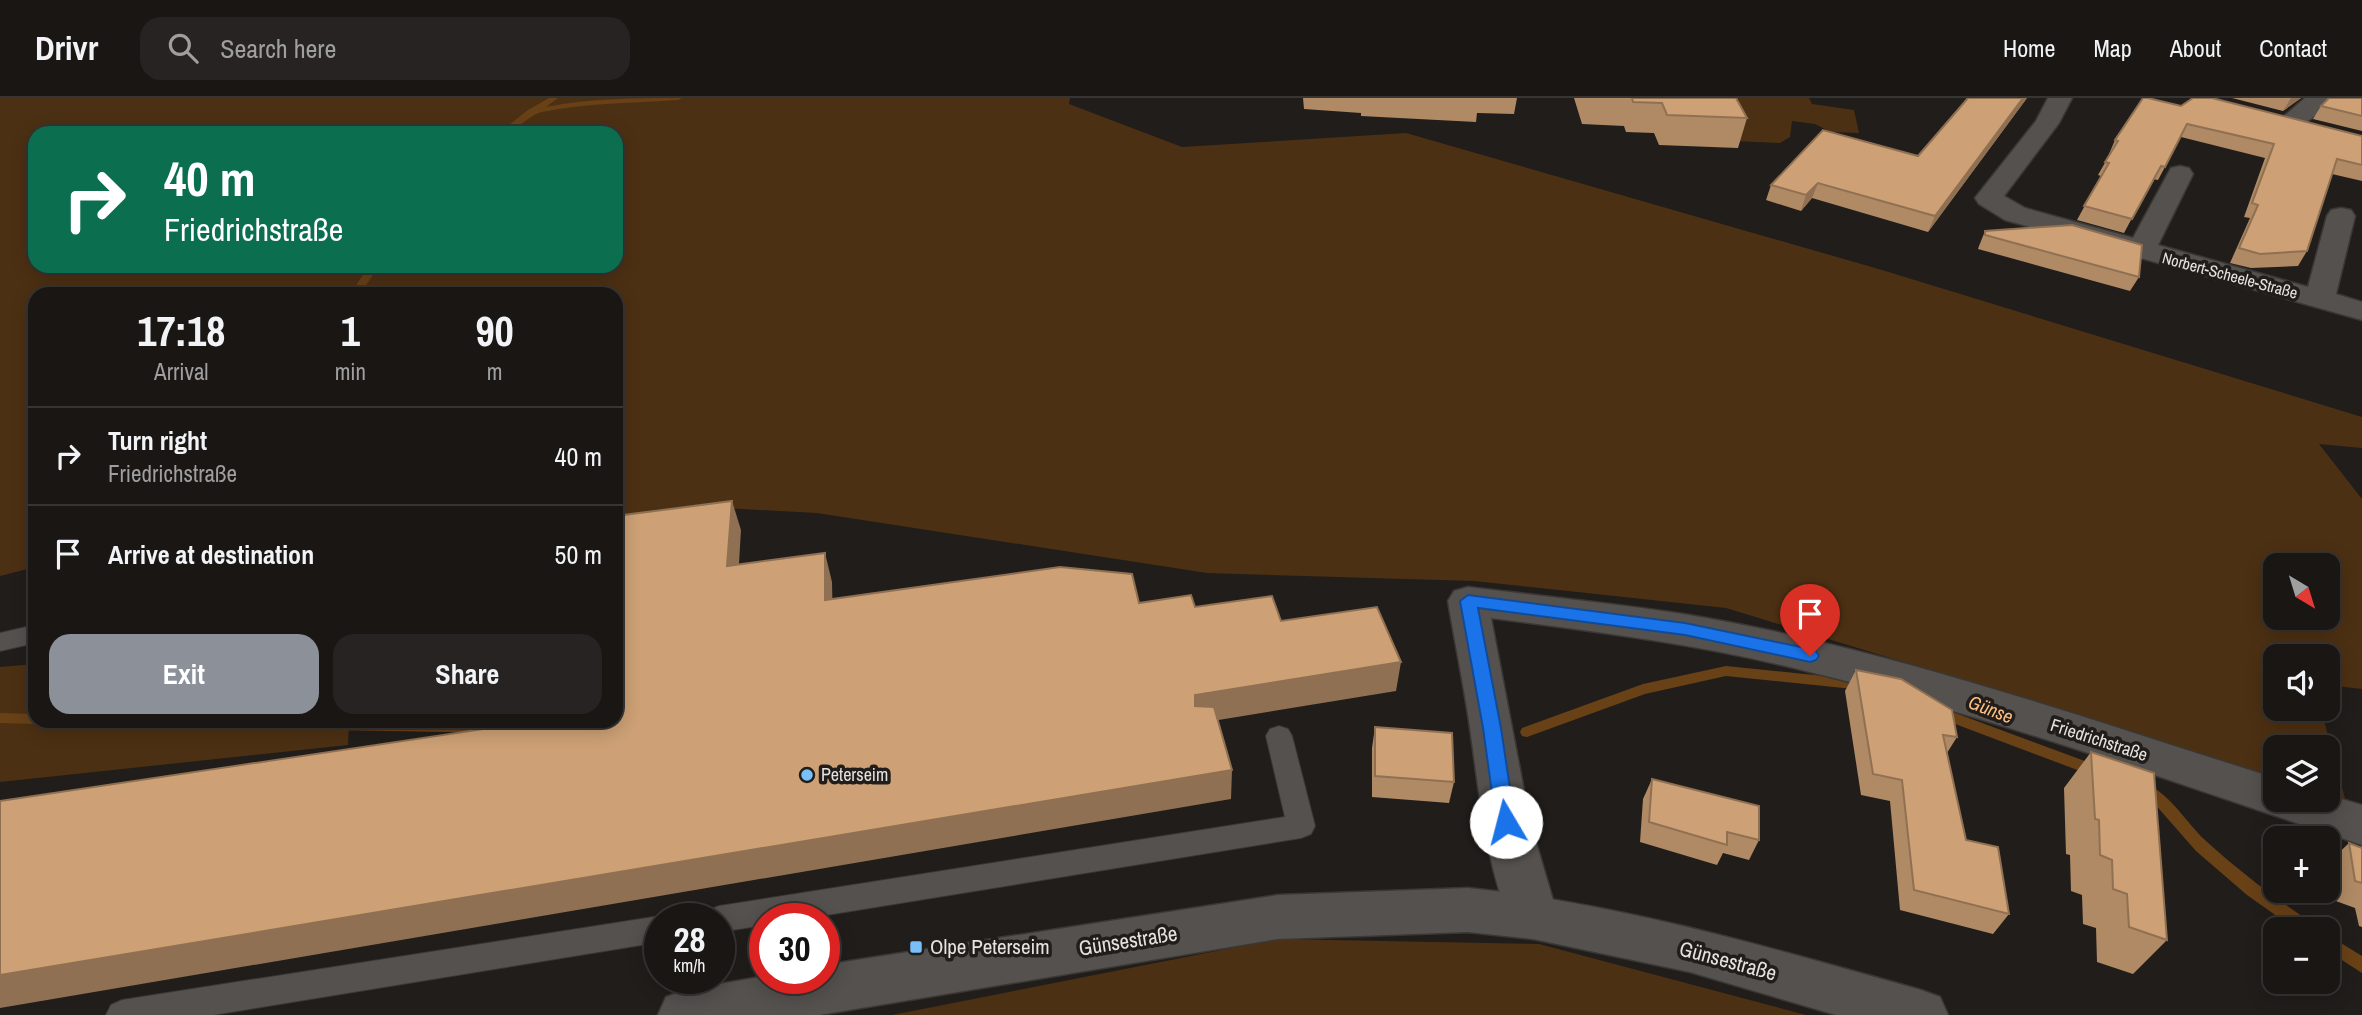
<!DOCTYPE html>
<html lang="en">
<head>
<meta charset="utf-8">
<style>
	:root { --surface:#191614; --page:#262322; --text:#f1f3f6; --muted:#9f9fa0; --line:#373534; --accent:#8c9099 }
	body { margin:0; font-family:"Archivo Narrow",sans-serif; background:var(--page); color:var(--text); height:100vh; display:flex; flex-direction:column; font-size:26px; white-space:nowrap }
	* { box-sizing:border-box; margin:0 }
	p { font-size:23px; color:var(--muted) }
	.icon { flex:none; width:38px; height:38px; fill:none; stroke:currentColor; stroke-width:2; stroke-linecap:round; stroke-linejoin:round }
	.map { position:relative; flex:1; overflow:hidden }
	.drawer { position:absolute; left:28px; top:189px; width:595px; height:441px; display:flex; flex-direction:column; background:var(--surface); border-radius:21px; box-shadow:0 4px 18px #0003,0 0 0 2px var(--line) }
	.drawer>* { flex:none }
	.hud { position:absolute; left:28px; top:28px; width:595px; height:147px; border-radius:21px; box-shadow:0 4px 18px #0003,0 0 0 2px var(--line); background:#0b6e4f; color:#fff; overflow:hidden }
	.needle { width:46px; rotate:142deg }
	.tools { position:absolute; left:2263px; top:455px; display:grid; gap:14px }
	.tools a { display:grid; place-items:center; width:77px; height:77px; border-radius:14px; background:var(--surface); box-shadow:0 4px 18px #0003,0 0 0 2px var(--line); font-size:35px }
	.speed { position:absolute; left:644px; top:805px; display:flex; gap:14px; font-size:35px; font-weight:700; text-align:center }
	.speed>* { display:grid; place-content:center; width:91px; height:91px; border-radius:50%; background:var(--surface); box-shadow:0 4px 18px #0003,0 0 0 2px var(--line); line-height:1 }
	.speed small { font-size:18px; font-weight:400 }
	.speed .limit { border:10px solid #d22; background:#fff; color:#111 }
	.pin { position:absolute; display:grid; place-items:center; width:60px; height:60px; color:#fff; margin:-72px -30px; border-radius:50% 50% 50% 0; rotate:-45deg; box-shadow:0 0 7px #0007 }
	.pin .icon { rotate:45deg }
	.me { position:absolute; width:77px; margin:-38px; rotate:352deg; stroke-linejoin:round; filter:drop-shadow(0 0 5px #0008) }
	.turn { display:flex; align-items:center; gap:24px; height:147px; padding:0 21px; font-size:32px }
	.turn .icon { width:91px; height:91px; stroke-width:2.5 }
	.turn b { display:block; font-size:49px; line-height:60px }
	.eta { display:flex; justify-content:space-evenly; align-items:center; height:119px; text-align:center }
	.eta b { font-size:42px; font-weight:700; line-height:49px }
	.button { display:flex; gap:14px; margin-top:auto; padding:14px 21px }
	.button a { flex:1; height:80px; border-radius:21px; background:var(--accent); color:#fff; font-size:28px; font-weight:700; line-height:80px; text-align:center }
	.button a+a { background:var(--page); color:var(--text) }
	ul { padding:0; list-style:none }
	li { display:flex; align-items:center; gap:21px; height:98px; padding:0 21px; border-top:2px solid var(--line) }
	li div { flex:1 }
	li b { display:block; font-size:26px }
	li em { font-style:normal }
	header { display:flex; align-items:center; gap:42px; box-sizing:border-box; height:98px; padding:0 35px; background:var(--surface); border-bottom:2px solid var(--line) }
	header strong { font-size:33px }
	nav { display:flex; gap:38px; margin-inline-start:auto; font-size:24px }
	.search { width:490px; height:63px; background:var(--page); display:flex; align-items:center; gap:18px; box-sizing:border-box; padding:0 24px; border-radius:21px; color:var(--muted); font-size:26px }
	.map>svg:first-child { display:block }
</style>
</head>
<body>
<header>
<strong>Drivr</strong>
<div class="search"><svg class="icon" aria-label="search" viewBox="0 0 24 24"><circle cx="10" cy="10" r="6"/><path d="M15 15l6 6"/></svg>Search here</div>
<nav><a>Home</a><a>Map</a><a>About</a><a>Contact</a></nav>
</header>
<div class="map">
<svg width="2362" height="917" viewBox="0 0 2362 917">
	<rect width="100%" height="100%" fill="#211d1a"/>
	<g fill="#4c3013" fill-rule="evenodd">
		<path d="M0,0h1070l-1,6 113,43 224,-14 476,137 480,147v31l-43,-4 43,55v190l-34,-4v-29h-53v53h46l26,97 -20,-6 1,-53h-53v36l-309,-102 -240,-73 -252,-27 -267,-8 -390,-60 -113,-6 -88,8v-221h-581v273l-35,9zM35,35h581v133h-581zM2275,467h53v53h-53z"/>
		<polygon points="1712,0 1809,0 1812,6 1854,12 1859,35 1831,34 1815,26 1792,23 1790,39 1780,45 1734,43"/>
		<polygon points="35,566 35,623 349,623 348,647 0,684 0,569"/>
		<polygon points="1277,841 1539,846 1806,917 892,917"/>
	</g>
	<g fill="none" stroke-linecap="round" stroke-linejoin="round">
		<g fill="#694117" fill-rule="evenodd">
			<path d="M549,0h9l-12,9c44,-9 91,-9 136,-9l-4,2c-45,3 -92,3 -136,12 -16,4 -25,21 -43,21l29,-23z"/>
			<polygon points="369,168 379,168 360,196 350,196"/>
			<polygon points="1726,568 1863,582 1868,583 1870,587 1868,591 1863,592 1726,578 1645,596 1527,639 1522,638 1520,634 1522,630 1643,586"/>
			<polygon points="1939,609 2101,669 2103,673 2101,677 2096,679 1934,618 1932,614 1934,610"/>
			<polygon points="0,615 35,616 35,623 41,623 35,626 0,625"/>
			<polygon points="75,623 508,625 513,626 515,630 513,634 508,635 82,628 77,627"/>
			<path d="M2139,683c32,11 44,39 67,60 34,31 70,58 108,83l2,5h-21l-48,-34 -51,-44 -43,-49 -19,-11 -2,-4 2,-4z"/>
			<polygon points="2328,837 2362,858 2362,875 2328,853"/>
		</g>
		<defs>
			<g id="service">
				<polygon points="35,527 35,545 0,553 0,535"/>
				<polygon points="1279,628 1288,631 1292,638 1315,728 1311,736 1301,740 802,821 765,821 765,827 719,834 719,821 704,821 709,812 719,808 1285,719 1266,638 1270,631"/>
				<polygon points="660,818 668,821 660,821 660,844 213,917 106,917 111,907 122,902"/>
			</g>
			<g id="minor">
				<polygon points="2048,0 2072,0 2059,25 2004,98 2025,110 2133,140 2171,70 2180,68 2189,70 2193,76 2158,147 2308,189 2327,118 2331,112 2341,110 2351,112 2355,118 2336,196 2362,204 2362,222 2005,122 1979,106 1975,100 2036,23"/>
				<path d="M2305,0h27c-11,15 -34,35 -53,30l-3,-5z"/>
				<path d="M1468,489c72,9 144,16 215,27 202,33 398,103 592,164v22h53v-5l34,10v40c-183,-61 -365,-127 -552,-173 -105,-27 -211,-40 -319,-54l39,204 28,95 -7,16 -18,6 -18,-6c-29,-64 -35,-136 -45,-205 -6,-42 -15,-85 -22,-127l6,-10z"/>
			</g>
			<path id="tertiary" d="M1468,790c155,16 303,60 453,102l19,7 8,18h-112l-146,-43 -157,-33 -65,-7 -190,7 -459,76h-161l8,-18 19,-7 80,-14v2h59v-13l454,-70z"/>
		</defs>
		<use href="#service" stroke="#3a3835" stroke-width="2"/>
		<use href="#minor" stroke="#3a3835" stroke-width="3"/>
		<use href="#tertiary" stroke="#3a3835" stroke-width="3"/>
		<use href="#service" fill="#55514e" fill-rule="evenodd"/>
		<use href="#minor" fill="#55514e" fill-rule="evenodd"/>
		<use href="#tertiary" fill="#55514e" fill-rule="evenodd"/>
	</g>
	<g fill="#b08a65">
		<polygon points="1303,0 1517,0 1514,16 1477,15 1476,24 1361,18 1361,15 1304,11"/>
		<polygon points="1574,0 1736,0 1747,20 1738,50 1659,47 1654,35 1626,34 1624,28 1582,26"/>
		<polygon points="2027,0 1928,134 1812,100 1801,113 1766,102 1771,87 1918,58"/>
		<polygon points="2232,0 2301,0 2283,13"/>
		<polygon points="2362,0 2362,33 2313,21 2321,8"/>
		<polygon points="2181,8 2362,38 2362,83 2332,76 2307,153 2298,168 2251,170 2230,165 2250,120 2244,119 2265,60 2181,39 2158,82 2153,81 2124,135 2077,122 2101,78 2098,77 2110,56 2109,56 2115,42"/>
		<polygon points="1985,133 2139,179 2130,193 1978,151 1979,148"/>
		<polygon points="1856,572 1957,639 1947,655 1966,742 2009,816 1993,836 1900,812 1890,703 1861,697 1845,593"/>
		<polygon points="1375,629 1454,684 1449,705 1372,699 1372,650"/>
		<polygon points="2091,654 2167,842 2133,876 2097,864 2096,830 2083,826 2082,797 2071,793 2070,757 2066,756 2064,690"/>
		<polygon points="1652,681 1759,742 1749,762 1723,755 1717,767 1640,744 1643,701"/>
		<polygon points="2349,745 2361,749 2362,748 2362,829 2359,828 2355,810 2333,802 2328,765"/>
	</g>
	<g fill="#907052">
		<polygon points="2023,0 2027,0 1928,134 1935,118"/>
		<polygon points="2291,0 2301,0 2283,13"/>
		<polygon points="1818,85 1812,100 1801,113 1806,97"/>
		<polygon points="732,403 741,432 737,498 727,468"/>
		<polygon points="825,455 832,484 833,531 825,502"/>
		<polygon points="1401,564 1396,593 1194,626 1195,597"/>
		<polygon points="1232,672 1231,701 0,910 0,877"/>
	</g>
	<g fill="#cda075" stroke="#907052" stroke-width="2">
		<polygon points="1632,0 1736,0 1747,20 1667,17 1662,5 1633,4"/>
		<polygon points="1968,0 2023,0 1935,118 1818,85 1806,97 1771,87 1823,32 1918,58"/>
		<polygon points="2143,0 2148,0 2181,8 2193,0 2212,0 2362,38 2362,67 2337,61 2307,153 2260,156 2239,150 2258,107 2252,105 2274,46 2187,26 2165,69 2161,68 2132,121 2084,108 2109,65 2105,64 2118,43 2115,42"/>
		<polygon points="2329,0 2362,0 2362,18 2321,8"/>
		<polygon points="2072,127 2142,147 2139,179 1985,137 1985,133"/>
		<polygon points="732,403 727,468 825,455 825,502 1060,469 1132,476 1139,505 1191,497 1195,509 1272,498 1281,523 1377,509 1401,564 1195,597 1195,608 1214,609 1232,672 0,877 0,703 530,624 530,623 616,623 616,418"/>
		<polygon points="1856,572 1901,581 1952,612 1957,639 1943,637 1966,742 1998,749 2009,816 1914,792 1902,682 1873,676"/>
		<polygon points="1375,629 1452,635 1454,684 1375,678"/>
		<polygon points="2091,654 2154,675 2167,842 2129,829 2127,796 2113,791 2112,762 2100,757 2099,722 2095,721"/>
		<polygon points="1652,681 1759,708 1759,742 1727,734 1727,747 1649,724"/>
		<polygon points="2349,745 2362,750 2362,785 2355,783"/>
	</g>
	<polygon fill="#1a73e8" stroke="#114b97" stroke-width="2" points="1468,497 1685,525 1810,551 1816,553 1819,558 1816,562 1810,564 1685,537 1478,510 1501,630 1515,724 1512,730 1506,733 1499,730 1496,724 1483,630 1460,503"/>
	<g fill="#79bff8" stroke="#211d1a" stroke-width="2.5">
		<circle cx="807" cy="677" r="7"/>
		<rect x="909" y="842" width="14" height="14" rx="3.5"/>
	</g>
	<g text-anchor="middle" stroke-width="7" stroke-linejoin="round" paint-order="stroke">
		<g font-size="16" fill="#e5e3e0" stroke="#211d1a">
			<text transform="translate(2230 177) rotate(15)" y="6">Norbert-Scheele-Straße</text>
		</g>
		<g font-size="18" fill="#e5e3e0" stroke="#211d1a">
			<text transform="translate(2099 642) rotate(18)" y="6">Friedrichstraße</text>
		</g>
		<g font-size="18" fill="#e5e3e0" stroke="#211d1a" text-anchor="start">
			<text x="821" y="683">Peterseim</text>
		</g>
		<g font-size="19" font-style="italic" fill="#ffbe80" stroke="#211d1a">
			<text transform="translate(1991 611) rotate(21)" y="7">Günse</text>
		</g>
		<g font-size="21" fill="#e5e3e0" stroke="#211d1a">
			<text transform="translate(1128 843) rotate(-9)" y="7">Günsestraße</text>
			<text transform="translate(1728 863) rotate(15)" y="7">Günsestraße</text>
		</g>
		<g font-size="21" fill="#e5e3e0" stroke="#211d1a" text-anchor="start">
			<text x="930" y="856">Olpe Peterseim</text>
		</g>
	</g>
</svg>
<div class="tools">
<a><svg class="needle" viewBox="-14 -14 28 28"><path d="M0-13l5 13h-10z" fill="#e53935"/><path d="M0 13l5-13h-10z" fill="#9f9fa0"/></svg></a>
<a><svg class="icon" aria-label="sound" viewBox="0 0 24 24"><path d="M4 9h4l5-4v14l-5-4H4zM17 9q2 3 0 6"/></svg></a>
<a><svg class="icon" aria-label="layers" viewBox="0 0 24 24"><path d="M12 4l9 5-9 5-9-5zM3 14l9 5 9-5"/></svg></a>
<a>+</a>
<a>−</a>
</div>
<div class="speed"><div>28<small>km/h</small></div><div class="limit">30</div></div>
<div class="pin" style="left:1810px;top:558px;background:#d93025"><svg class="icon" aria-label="arrive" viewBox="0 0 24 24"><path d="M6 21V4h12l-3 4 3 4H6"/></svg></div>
<svg class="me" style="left:1506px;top:724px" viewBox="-20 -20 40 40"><circle r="19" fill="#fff"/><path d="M0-13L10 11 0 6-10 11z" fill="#1a73e8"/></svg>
<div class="hud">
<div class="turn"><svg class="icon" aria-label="right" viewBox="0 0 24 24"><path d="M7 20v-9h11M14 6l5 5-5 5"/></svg><div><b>40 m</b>Friedrichstraße</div></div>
</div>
<section class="drawer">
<div class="eta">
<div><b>17:18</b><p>Arrival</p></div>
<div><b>1</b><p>min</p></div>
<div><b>90</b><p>m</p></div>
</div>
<ul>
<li><svg class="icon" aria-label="right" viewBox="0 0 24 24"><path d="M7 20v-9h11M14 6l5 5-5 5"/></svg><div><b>Turn right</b><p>Friedrichstraße</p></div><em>40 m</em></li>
<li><svg class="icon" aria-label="arrive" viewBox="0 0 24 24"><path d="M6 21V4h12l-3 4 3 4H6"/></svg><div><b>Arrive at destination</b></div><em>50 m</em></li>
</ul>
<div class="button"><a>Exit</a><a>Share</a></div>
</section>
</div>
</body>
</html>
